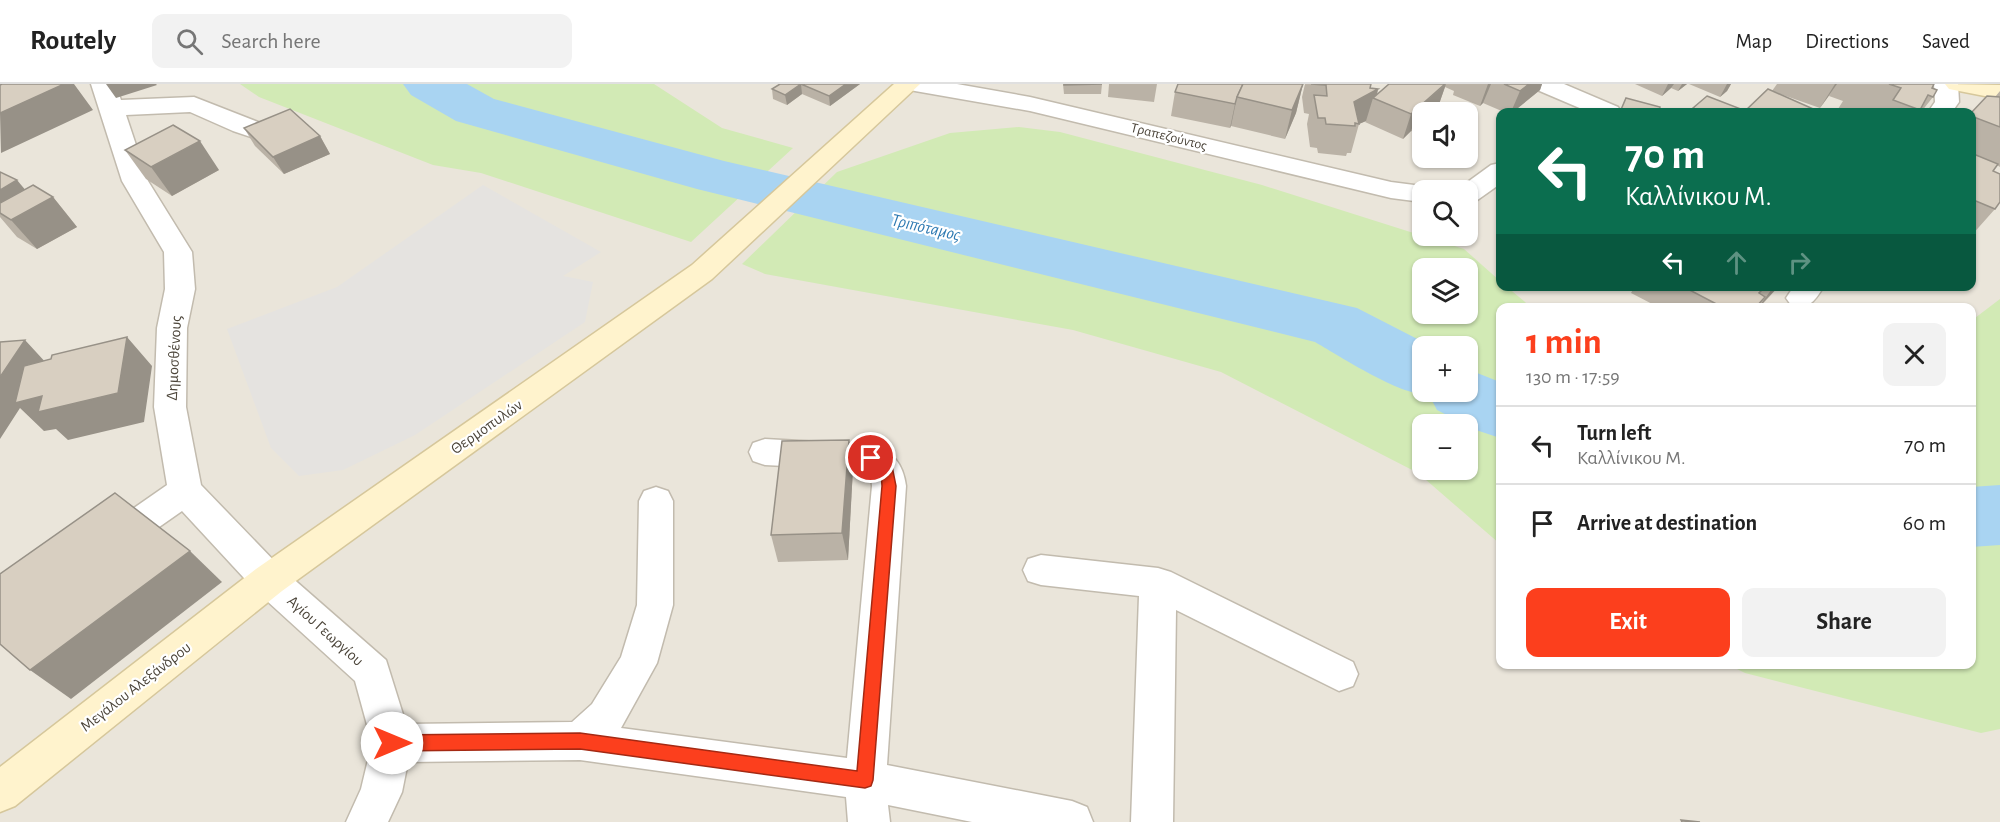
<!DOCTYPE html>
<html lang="en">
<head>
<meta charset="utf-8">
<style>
	:root { --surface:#fff; --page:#f2f2f2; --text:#222; --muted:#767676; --line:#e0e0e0; --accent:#fc3f1d }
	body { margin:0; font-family:"Alegreya Sans",sans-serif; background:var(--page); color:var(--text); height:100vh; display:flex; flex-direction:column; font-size:22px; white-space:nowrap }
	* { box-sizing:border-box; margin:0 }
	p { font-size:20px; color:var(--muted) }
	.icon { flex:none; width:33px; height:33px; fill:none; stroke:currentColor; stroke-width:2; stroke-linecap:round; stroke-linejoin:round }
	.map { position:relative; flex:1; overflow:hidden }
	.drawer { position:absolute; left:1496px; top:219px; width:480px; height:366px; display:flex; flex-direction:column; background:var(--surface); border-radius:12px; box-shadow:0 2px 4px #0004 }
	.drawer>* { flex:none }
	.guide { position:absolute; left:1496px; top:24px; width:480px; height:183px; border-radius:12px; box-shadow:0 2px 4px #0004; background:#0b6e4f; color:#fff; overflow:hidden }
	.fabs { position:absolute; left:1412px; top:18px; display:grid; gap:12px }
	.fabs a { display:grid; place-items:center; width:66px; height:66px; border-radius:12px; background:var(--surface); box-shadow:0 2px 4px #0004; font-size:30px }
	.pin { position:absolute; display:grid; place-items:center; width:51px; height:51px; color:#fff; margin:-26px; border:3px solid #fff; border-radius:50%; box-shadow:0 2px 6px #0007 }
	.me { position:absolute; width:66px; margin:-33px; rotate:90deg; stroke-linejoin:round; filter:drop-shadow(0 0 4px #0008) }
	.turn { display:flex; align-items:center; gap:21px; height:126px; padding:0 30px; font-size:27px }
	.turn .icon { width:78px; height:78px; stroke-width:2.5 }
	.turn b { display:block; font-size:42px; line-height:51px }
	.lanes { display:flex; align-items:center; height:57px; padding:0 30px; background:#0003; justify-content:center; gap:30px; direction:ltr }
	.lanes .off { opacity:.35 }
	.round { display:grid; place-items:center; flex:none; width:63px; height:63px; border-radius:12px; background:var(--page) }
	.overview { display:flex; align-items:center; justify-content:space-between; height:102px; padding:0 30px }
	h1 { font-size:36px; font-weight:700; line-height:45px; color:var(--accent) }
	.primary-button { display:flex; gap:12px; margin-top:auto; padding:12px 30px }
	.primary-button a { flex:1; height:69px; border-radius:12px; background:var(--accent); color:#fff; font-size:24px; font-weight:700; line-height:69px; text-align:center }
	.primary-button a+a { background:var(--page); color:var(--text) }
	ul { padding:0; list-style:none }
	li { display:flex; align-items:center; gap:18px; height:78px; padding:0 30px; border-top:2px solid var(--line) }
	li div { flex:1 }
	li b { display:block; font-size:22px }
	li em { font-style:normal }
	header { display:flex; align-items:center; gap:36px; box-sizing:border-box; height:84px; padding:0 30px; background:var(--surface); border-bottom:2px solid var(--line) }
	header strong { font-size:28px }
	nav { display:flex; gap:33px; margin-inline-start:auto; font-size:21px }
	.search { width:420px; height:54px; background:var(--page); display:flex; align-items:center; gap:15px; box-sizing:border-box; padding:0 21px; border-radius:12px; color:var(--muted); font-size:22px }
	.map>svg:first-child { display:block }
</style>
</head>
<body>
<header>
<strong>Routely</strong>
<div class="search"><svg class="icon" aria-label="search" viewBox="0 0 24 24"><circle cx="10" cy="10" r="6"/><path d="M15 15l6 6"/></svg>Search here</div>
<nav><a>Map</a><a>Directions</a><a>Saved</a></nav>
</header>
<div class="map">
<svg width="2000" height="738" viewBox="0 0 2000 738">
	<rect width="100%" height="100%" fill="#f6f3ec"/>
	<path fill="#eae5da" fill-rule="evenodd" d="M0,0h2000v738h-2000zM1422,28h45v46h-45zM1500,28h471v174h-471zM1422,106h45v46h-45zM1422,184h45v46h-45zM1500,224h471v356h-471zM1422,262h45v46h-45zM1422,340h45v46h-45z"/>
	<g fill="#d2eab5" fill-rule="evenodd">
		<polygon points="240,0 654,0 722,44 793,64 691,158 481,89 433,81 259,13"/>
		<path d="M1019,43l41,5 202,53 202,64 36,32v5l7,1 24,20 -31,1v236l-82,-71 -197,-101 -148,-42 -308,-56 -23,-10 95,-92 113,-39zM1422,184h45v46h-45zM1422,262h45v46h-45zM1422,340h45v46h-45z"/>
		<polygon points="2000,215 2000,645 1981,649 1745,589 1729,581 1971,580 1971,237"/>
	</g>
	<polygon fill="#e5e3e0" points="483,101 601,168 563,192 593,198 585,238 415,351 343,386 299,392 271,364 227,245 337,203"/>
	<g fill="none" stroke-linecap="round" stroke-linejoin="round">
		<g fill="#a9d4f2" fill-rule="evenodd">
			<path d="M403,0h64l27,15 230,62 633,147 74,38h-9v46h45v-23l33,13v56l-24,-8 -39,-20 -9,-17c-21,7 -92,-39 -113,-51l-618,-153 -241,-68 -45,-26z"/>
			<polygon points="2000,401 2000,461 1971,463 1971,403"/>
		</g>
		<defs>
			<g id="street">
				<path d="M91,0h24l6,16 73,-3 87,34 4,5 -4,5 -9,3 -39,-13 -43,-19 -64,3 22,66 44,71 3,37 -8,39 -1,79 15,78 81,84 104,91 20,64 166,-2 20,-18 29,-47 16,-52 2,-104 5,-10 12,-4 12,4 5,10v104l-16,58 -36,65 226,30 25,-272 -1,-10 -7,-6 -99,-5 -12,-4 -4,-9 4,-9 12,-4 106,6c22,7 32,18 35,41l-19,279 185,36 15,6 6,15h-121l-84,-17 2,17h-42l-2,-25 -266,-37 -172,2 -6,30 -14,30h-42l15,-33 11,-46 -17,-62 -99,-90 -74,-80 -60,42 -12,5 -12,-5 -6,-10 6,-10 69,-48 -13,-78 3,-79 8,-39 -1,-37 -42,-71z"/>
				<polygon points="903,0 957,0 1030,13 1391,98 1422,102 1433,106 1422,106 1422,118 1391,114 1030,27 915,7 907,5"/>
				<polygon points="1531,0 1564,0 1618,23 1621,28 1589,28 1535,5"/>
				<polygon points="1934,0 1958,0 1959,18 1952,28 1928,28 1935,18"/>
				<polygon points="1500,79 1500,100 1476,117 1467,119 1467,106 1458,105 1491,81"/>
				<path d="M1794,202h30c-9,15 -15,24 -33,19l-5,-7z"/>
				<polygon points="1041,471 1158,484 1171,488 1353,578 1358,590 1353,602 1339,607 1176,526 1173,738 1131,738 1139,512 1041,501 1028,497 1023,486 1028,475"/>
			</g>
			<g id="secondary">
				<polygon points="894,0 920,0 712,195 282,507 15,722 0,728 0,683 256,485 692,181"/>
				<polygon points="1945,0 2000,1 2000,15 1949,5"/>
			</g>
		</defs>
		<use href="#street" stroke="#c2bbae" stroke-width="3"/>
		<use href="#secondary" stroke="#d6c79b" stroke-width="3"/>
		<use href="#street" fill="#fff" fill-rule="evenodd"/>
		<use href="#secondary" fill="#fff3cd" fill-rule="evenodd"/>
	</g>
	<g fill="#bab2a6">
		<polygon points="780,0 860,0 830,22 802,10 787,21 773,15 772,5"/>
		<polygon points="1063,0 1102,0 1101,10 1064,10"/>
		<polygon points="1109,0 1157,0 1154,18 1108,13"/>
		<polygon points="1303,0 1296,29 1285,55 1231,42 1230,44 1171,32 1175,8"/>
		<polygon points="1305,0 1371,0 1370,4 1378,5 1377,10 1389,0 1542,0 1540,6 1513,28 1504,28 1483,19 1480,22 1453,11 1454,7 1445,3 1438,23 1436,25 1422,28 1422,52 1411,47 1403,55 1365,38 1366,37 1359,40 1351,69 1347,69 1346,72 1318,69 1317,64 1310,63 1307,40 1309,30 1304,29 1302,13"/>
		<polygon points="1635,0 1687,0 1678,7 1671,4 1662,12"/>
		<polygon points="1689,0 1731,0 1727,7 1720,13"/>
		<polygon points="1777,0 1934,0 1932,4 1933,13 1921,28 1848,28 1838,25 1843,17 1829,12 1831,9 1820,24 1772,7"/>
		<polygon points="2000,7 2000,83 1997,81 1993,87 1995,125 1971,152 1971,32 1995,13"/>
		<polygon points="1693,24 1746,27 1820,28 1691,28"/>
		<polygon points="244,44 320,52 330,70 284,90 255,62"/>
		<polygon points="125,66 219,86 172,112 146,95"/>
		<polygon points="0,88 25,106 53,113 77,143 37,165 17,153 0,133"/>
		<polygon points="1635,202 1779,202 1759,224 1660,224 1631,209"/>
		<polygon points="853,384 848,476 778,478 771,451"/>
	</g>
	<g fill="#979187">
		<polygon points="37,0 75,0 74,0 93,26 1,69 0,29"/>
		<polygon points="106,0 156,0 157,1 116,14"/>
		<polygon points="801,0 802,10 787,21 785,11"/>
		<polygon points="846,0 860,0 830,22 829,12"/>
		<polygon points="1303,0 1296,29 1285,55 1292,26"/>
		<polygon points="1446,0 1438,23 1432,28 1422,28 1422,38 1414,38 1411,47 1403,55 1411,30"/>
		<polygon points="1488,0 1491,0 1483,19 1480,22"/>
		<polygon points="1529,0 1542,0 1540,6 1513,28 1511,28 1520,7"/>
		<polygon points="1668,0 1674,0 1671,4 1662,12"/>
		<polygon points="1682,0 1687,0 1678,7"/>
		<polygon points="1727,0 1731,0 1727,7 1720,13"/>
		<polygon points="1835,0 1837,0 1820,24"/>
		<polygon points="1378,5 1376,15 1373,14 1366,37 1359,40 1355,39 1354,18"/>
		<polygon points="1236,18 1231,42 1230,44 1235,20"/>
		<polygon points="320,52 330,70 284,90 273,73"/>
		<polygon points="200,57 219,86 172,112 151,83"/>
		<polygon points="17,96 32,114 0,129 0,106"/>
		<polygon points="53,113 77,143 37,165 11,136"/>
		<polygon points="1774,202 1779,202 1758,224"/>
		<polygon points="127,253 152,282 144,338 68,356 56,345 44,347 20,324 0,355 0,293 25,256 48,281 42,312"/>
		<polygon points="849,356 853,384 848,476 842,449"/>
		<polygon points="190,467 222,498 71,615 30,586"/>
	</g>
	<g fill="#d8cfc1" stroke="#979187" stroke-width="1.5">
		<polygon points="2,0 64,0 0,29 0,1"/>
		<polygon points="780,0 846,0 829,12 801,0 785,11 772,5"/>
		<polygon points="1064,0 1102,0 1064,1"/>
		<polygon points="1178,0 1243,0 1237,13 1235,20 1175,8"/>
		<polygon points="1243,0 1303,0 1292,26 1237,13"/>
		<polygon points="1311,0 1371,0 1370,4 1378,5 1354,18 1359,40 1355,39 1355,42 1326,40 1325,34 1318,34 1314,11 1327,12 1326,1"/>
		<polygon points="1389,0 1445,0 1411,30 1373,14"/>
		<polygon points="1504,0 1529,0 1520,7"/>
		<polygon points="1889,0 1934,0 1932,4 1937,6 1933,13 1928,11 1920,26 1893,16 1901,4"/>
		<polygon points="1768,5 1820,28 1744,28"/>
		<polygon points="1707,12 1746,27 1744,28 1703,28 1693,24"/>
		<polygon points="1987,12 2000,13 2000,43 1971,32 1971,29"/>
		<polygon points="1626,14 1660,23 1659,28 1661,28 1620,28"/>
		<polygon points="1432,23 1446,28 1425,28"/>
		<polygon points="290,25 320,52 273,73 244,44"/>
		<polygon points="1422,31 1422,42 1414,38"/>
		<polygon points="173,41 200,57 151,83 125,66"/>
		<polygon points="1971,69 1998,80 1993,87 2000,90 2000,118 1995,125 1971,115"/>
		<polygon points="0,88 17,96 0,106"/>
		<polygon points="33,101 53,113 11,136 0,129 0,119"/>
		<polygon points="1682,202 1766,202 1759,209 1765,213 1755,224 1724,224"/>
		<polygon points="127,253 118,309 38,328 42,312 15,319 24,282 51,275 52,271"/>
		<polygon points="25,256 0,293 0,258"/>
		<polygon points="849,356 842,449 771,451 782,357"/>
		<polygon points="115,409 190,467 30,586 0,560 0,490"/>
		<polygon points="1681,736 1700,738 1682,738"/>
	</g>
	<polygon fill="#fc3f1d" stroke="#a42913" stroke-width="1.5" points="871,368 892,382 896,402 873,696 871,702 865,704 580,665 392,667 387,664 384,659 387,653 392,651 580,649 857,687 882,402 881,388 865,374"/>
	<g text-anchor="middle" stroke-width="4.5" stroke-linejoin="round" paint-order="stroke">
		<g font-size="14" fill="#4b4439" stroke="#fff">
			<text transform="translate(1169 52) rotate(14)" y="5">Τραπεζούντος</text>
		</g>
		<g font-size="16" fill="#4b4439" stroke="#fff">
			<text transform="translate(173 274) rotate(-87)" y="6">Δημοσθένους</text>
			<text transform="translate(486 342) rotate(-35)" y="6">Θερμοπυλών</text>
			<text transform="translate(326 546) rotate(42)" y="6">Αγίου Γεωργίου</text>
			<text transform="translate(135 602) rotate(-38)" y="6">Μεγάλου Αλεξάνδρου</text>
		</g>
		<g font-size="18" font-style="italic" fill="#2e7ab2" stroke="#fff">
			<text transform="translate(926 143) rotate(13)" y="6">Τριπόταμος</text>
		</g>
	</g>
</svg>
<div class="fabs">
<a><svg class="icon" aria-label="sound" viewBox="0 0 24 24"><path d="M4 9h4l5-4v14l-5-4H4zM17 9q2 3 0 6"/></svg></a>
<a><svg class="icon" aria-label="search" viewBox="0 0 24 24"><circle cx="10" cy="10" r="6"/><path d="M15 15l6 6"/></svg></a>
<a><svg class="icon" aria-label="layers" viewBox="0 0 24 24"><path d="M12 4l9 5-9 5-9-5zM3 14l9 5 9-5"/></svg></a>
<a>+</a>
<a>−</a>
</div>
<div class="pin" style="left:871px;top:374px;background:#d93025"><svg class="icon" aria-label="arrive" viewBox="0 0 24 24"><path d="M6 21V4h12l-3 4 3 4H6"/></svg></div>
<svg class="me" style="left:392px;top:659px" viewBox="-20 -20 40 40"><circle r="19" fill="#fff"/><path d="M0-13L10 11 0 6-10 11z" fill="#fc3f1d"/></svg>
<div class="guide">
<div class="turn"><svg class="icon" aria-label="left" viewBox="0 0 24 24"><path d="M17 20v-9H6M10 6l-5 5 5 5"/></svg><div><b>70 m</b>Καλλίνικου Μ.</div></div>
<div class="lanes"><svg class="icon" aria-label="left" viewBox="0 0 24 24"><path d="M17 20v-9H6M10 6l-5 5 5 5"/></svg><svg class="icon off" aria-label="ahead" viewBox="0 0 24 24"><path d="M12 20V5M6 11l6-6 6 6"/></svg><svg class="icon off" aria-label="right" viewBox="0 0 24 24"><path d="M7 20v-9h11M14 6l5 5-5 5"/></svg></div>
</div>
<section class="drawer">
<div class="overview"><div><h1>1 min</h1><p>130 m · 17:59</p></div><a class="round"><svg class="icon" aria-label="close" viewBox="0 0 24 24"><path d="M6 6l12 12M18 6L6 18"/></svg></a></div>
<ul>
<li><svg class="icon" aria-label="left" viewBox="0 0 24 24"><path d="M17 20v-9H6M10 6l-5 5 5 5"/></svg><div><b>Turn left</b><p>Καλλίνικου Μ.</p></div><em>70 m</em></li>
<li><svg class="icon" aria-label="arrive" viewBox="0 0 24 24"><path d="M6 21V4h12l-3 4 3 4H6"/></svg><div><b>Arrive at destination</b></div><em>60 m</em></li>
</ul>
<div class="primary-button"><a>Exit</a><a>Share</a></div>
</section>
</div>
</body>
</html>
